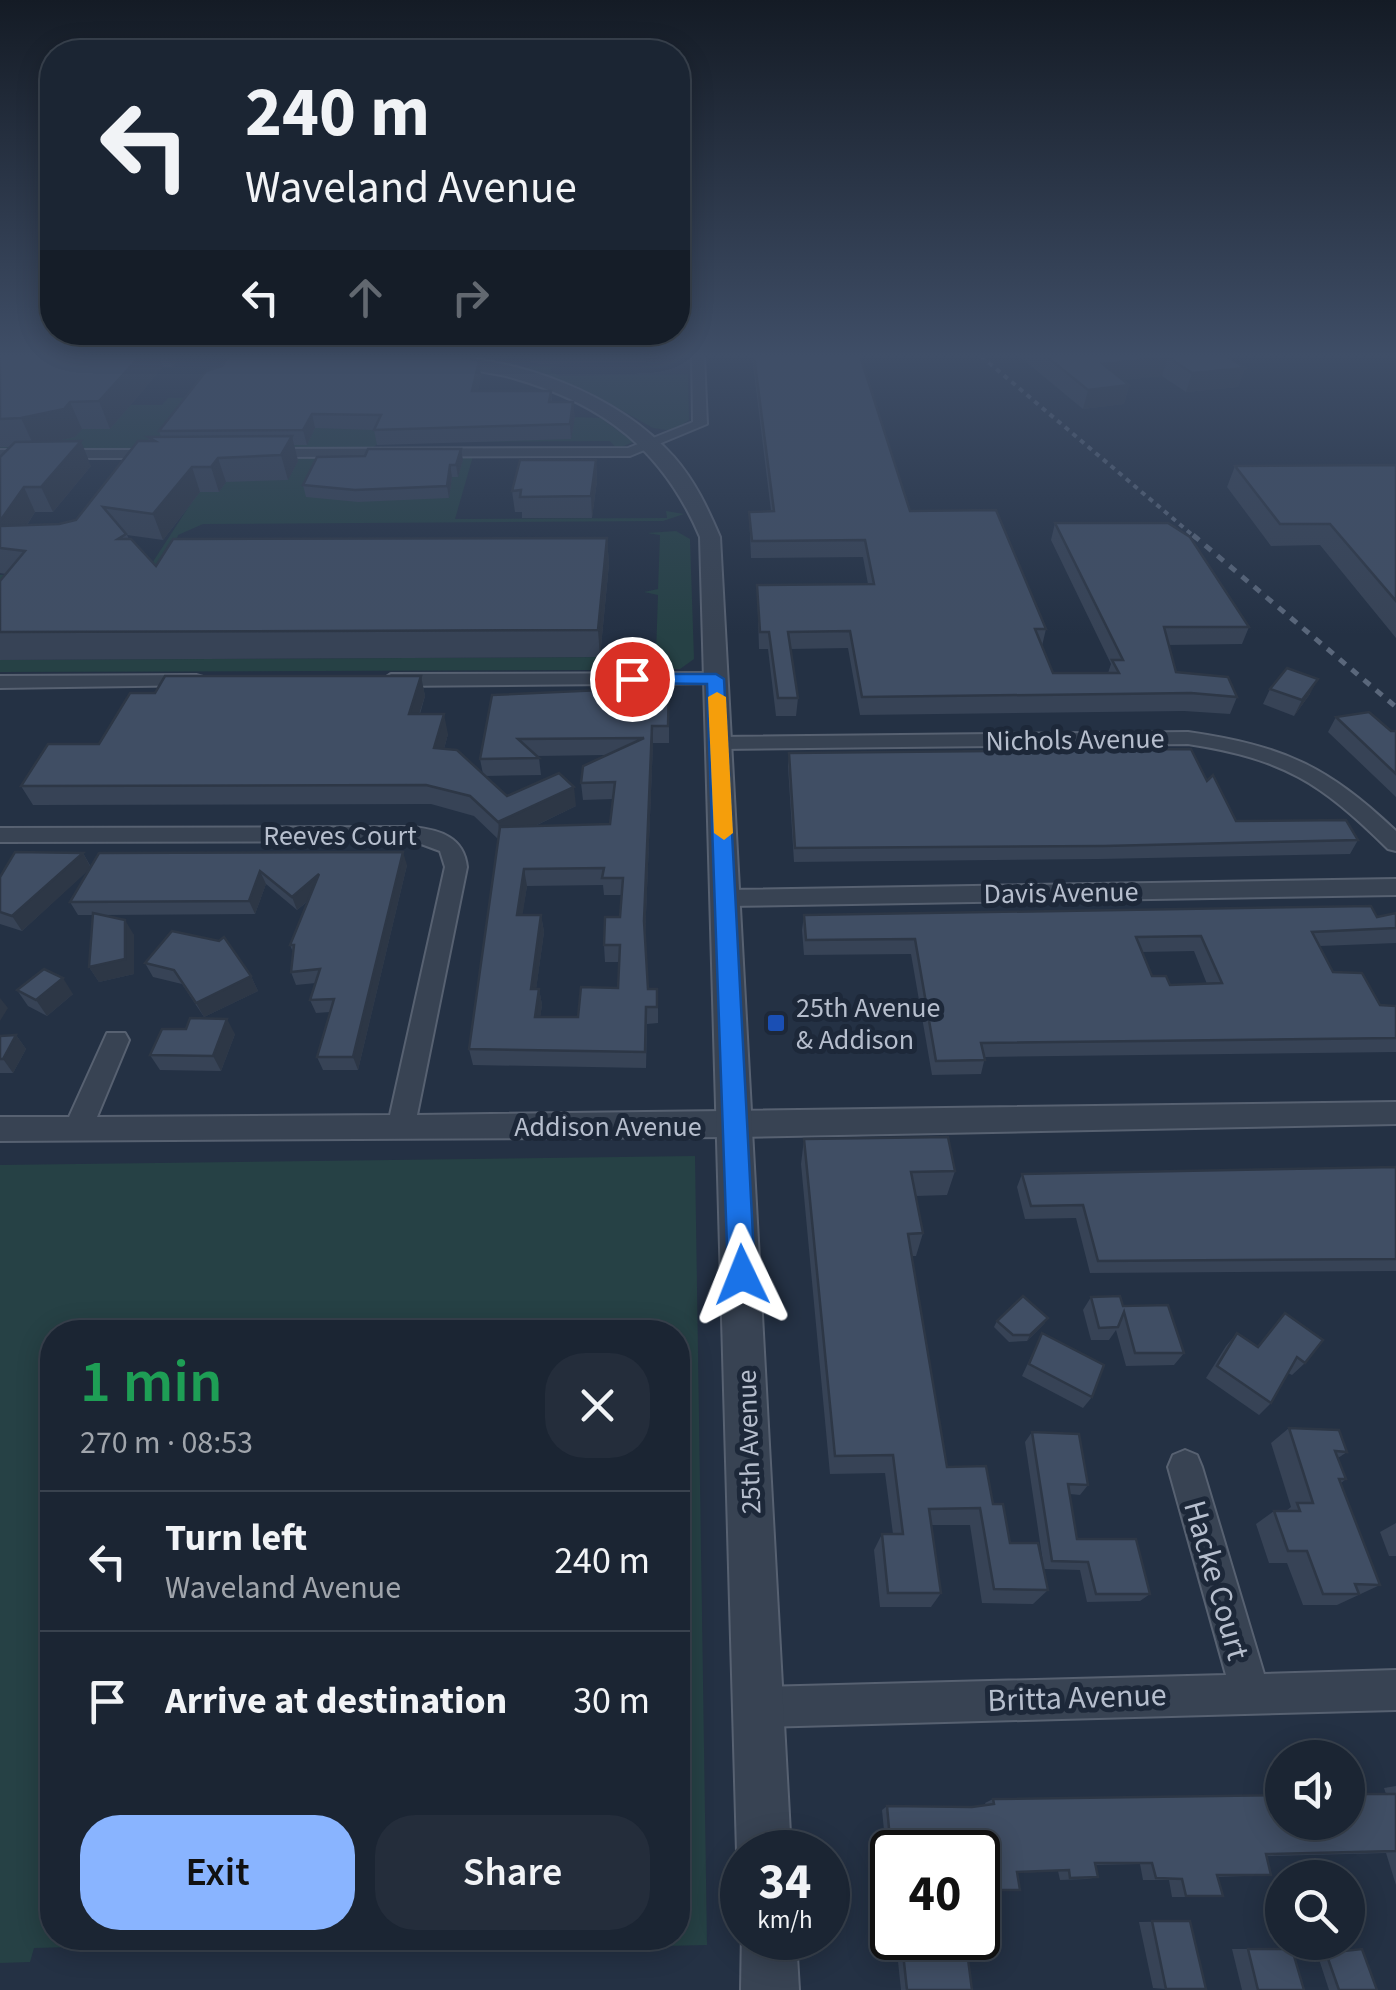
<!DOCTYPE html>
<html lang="en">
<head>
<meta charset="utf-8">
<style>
	:root { --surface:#1b2533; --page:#242d3b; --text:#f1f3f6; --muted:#a0a5ac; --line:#39424e; --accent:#89b4ff }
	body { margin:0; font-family:"Source Sans 3",sans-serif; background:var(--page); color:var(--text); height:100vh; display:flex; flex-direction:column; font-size:38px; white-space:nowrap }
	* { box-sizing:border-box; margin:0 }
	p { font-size:32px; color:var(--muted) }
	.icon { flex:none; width:55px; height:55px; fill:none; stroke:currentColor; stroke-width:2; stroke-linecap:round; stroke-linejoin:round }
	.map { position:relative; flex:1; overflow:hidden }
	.drawer { position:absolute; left:40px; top:1320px; width:650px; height:630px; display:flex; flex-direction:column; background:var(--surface); border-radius:40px; box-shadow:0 5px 25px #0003,0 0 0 2px var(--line) }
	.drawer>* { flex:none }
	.banner { position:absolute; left:40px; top:40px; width:650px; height:305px; border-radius:40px; box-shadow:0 5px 25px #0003,0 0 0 2px var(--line); background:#1b2533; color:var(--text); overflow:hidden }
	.buttons { position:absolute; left:1265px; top:1740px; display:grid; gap:20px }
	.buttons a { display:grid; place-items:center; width:100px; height:100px; border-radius:50%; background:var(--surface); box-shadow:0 5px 25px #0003,0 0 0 2px var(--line); font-size:50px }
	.speed { position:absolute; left:720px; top:1830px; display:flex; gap:20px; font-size:50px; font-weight:700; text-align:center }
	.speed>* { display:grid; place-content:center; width:130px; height:130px; border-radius:50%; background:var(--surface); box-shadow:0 5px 25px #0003,0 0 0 2px var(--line); line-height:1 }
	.speed small { font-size:25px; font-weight:400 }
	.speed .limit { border:5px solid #111; border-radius:15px; background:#fff; color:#111 }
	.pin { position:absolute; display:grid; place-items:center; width:85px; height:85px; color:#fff; margin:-42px; border:5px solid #fff; border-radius:50%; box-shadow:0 2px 10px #0007 }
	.me { position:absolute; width:110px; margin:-55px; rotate:358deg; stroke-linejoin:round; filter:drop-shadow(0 0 8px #0008) }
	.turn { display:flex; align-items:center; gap:35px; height:210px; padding:0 40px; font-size:45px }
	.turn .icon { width:130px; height:130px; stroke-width:2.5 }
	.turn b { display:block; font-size:70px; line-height:85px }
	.lanes { display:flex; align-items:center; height:95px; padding:0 40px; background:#0003; justify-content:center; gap:50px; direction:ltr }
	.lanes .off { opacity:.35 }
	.round { display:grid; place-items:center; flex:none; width:105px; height:105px; border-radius:40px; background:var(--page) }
	.summary { display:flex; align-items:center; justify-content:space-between; height:170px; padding:0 40px }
	h1 { font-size:60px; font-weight:600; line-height:75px; color:#1e9e55 }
	.button { display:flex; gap:20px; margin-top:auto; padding:20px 40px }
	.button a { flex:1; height:115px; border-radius:40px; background:var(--accent); color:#111; font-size:40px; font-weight:600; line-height:115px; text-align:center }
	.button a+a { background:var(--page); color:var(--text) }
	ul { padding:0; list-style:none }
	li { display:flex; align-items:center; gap:30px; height:140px; padding:0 40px; border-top:2px solid var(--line) }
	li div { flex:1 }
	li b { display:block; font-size:38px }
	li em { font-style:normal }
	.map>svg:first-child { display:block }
</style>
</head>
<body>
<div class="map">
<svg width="1396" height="1990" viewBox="0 0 1396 1990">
	<rect width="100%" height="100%" fill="#243144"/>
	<g fill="#264145">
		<polygon points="529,366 562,366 552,367 550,372 561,376 688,374 689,420 673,431 653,428 607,402 528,371"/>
		<polygon points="168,398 398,398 573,425 575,417 601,418 633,442 617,449 610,441 380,442 371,449 0,448 0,405 162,405"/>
		<polygon points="361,456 473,456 455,519 667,518 666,511 684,514 663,521 203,524 178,535 174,548 191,555 219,555 214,564 183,566 168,591 27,591 0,626 0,615 18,592 6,591 13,581 0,580 0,575 145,574 221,457"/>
		<polygon points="676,531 690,539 694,659 680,669 650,669 642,657 656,654 658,595 644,592 658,589 660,535 647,533"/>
		<polygon points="623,657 618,667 604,670 0,672 0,660"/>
		<polygon points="695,1156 707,1945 484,1950 485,1938 678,1938 678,1332 52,1332 52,1938 184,1938 180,1944 34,1948 30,1962 0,1963 0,1165"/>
	</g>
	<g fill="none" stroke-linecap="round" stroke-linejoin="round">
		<defs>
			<g id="minor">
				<polygon points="692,356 704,356 707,424 630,456 264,457 257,453 264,449 628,448 693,422"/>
				<polygon points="0,450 159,450 166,454 159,458 0,458"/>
				<polygon points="716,673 723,675 723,683 391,686 382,680 391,674"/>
				<polygon points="196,675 203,677 203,685 0,688 0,676"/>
				<path d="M1188,732c95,14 138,33 208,99v20l-8,-2c-68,-67 -104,-90 -200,-105l-468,5 -10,-6 10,-6z"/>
				<path d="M413,827c27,3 51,10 54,40l-50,248 979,-13v22l-660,13 -736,4v-24h69l38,-84h18l4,7 -32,77 293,-2 55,-248 -5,-16 -27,-10 -413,1v-14z"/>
				<polygon points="1396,879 1396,895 726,906 714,898 726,890"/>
				<polygon points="1185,1450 1197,1455 1202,1467 1264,1674 1396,1670 1396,1710 758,1727 744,1721 738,1707 744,1693 758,1687 1226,1675 1168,1467 1173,1455"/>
			</g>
			<g id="tertiary">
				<path d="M431,356c84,0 186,37 243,101 21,24 34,52 46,80l71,1315h-49v14l-5,-14 -37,-1315c-37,-87 -96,-133 -187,-159 -24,-7 -62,-8 -82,-22z"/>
				<polygon points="742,1930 742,1938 796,1938 799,1990 741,1990"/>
			</g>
		</defs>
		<use href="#minor" stroke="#576171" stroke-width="4"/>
		<use href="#tertiary" stroke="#576171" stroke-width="4"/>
		<use href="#minor" fill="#384353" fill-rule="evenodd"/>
		<use href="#tertiary" fill="#384353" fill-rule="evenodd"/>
		<polyline stroke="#5a677b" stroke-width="4" stroke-dasharray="5 5" stroke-linecap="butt" points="981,356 1196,538"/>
		<polyline stroke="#5a677b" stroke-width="5" stroke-dasharray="8 8" stroke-linecap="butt" points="1193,535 1396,707"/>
	</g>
	<g fill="#374356" fill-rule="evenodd">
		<polygon points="0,356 180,356 172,367 163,367 110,429 82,429 75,437 55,441 91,466 53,512 35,512 27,525 59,524 76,520 149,441 148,437 161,437 159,431 481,375 478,391 551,391 552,402 575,417 571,439 377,445 374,430 315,428 307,445 294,445 298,461 288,480 226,482 219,492 200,492 163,540 127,535 129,539 156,566 607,538 609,564 600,657 0,660 0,581 6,574 0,573 0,457 10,447 0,447"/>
		<polygon points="530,356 647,356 646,356 646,362 538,364 531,362"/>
		<polygon points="752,356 860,356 910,511 1046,629 1042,646 1053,673 1108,673 1111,664 1051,540 1055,523 1249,627 1242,644 1168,645 1176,672 1237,697 1230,714 1184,711 860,715 848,648 791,649 798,698 796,716 776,716 768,649 759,649 757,585 868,584 863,557 751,558 749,512 771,511"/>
		<polygon points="1019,356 1227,356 1245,368 1238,387 1186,392 1162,376 1124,380 1129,385 1124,404 1083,409"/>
		<polygon points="463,460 458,477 452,477 449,498 358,502 306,497 303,485"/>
		<polygon points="596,460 597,481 592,518 522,518 522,512 515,512 512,491"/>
		<polygon points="1396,465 1396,638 1320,545 1271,546 1227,487 1235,466"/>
		<path d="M421,676l4,20 -5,18 28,20 -4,15 39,25 -3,-15 12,-64 177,-8v56h-16l-8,195 3,51 10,16v18l-11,1 -1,44 -173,-3 -4,-16 29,-210 -24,-23 -43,-12 -398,1 -12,-19 78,-42 56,-51zM606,755l-25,28 2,17 30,-1 -3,25 -75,2 41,-20 -69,-10 -22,-20 56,-1 -2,-17 -2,-2zM603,885l1,10h17l-1,22 -16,28 1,17h14l-1,26 -40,29h-38l2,-12 -3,-16h-3l8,-57 -3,-17h-19l5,-29z"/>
		<polygon points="1270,689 1310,694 1294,716 1263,704"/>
		<polygon points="1336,717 1391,731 1396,731 1396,797 1328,732"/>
		<polygon points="789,753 1207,781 1236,821 1358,840 1350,854 1099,859 794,862 788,766"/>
		<polygon points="83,853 91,867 407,865 358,1070 323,1070 317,1057 330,1012 316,1013 310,1000 316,983 296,985 291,972 293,952 290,945 308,901 297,910 266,884 255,914 104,915 134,935 134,974 99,982 89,967 93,915 78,915 70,902 89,869 22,931 0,924 0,877"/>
		<path d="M1396,913v30l-76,3 13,26 47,33 16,1v46l-411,5 -4,17 -49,1 -21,-121 -107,1 -2,-25 2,-15 573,2zM1194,951l13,33 -37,1 -18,-9 -10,-24z"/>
		<polygon points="145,963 251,976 258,991 204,1017 182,984 153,977"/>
		<polygon points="17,990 73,994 47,1016 28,1006"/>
		<polygon points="235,1034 221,1071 160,1070 150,1055"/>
		<polygon points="16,1035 26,1049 13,1073 0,1073 0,1036"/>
		<polygon points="804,1139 955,1171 947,1195 916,1196 923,1233 916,1256 912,1256 947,1467 993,1504 1010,1543 1048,1590 1033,1604 982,1603 970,1525 932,1525 941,1593 931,1607 880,1607 874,1550 882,1534 893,1534 885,1473 830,1474 801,1164"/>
		<polygon points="1396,1167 1396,1271 1090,1273 1076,1218 1025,1219 1017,1187 1022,1174"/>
		<polygon points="1091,1297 1123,1306 1184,1353 1174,1365 1126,1366 1116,1330 1109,1340 1091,1340 1083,1310"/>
		<polygon points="1285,1313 1305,1363 1292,1375 1288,1373 1271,1403 1259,1415 1206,1378 1226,1346 1237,1333 1257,1347"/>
		<polygon points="1048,1318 1044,1324 1027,1341 1009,1342 994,1327 997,1321"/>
		<polygon points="1042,1333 1092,1397 1083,1408 1022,1376"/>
		<polygon points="1289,1428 1347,1452 1338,1458 1346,1479 1341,1483 1380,1585 1337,1605 1303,1605 1287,1563 1269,1563 1256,1524 1274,1511 1286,1511 1291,1507 1271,1443"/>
		<polygon points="1032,1432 1088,1485 1080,1495 1070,1494 1077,1539 1150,1594 1140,1601 1087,1602 1080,1570 1044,1569 1025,1442"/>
		<polygon points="1396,1523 1396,1556 1389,1556 1380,1532"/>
		<polygon points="1396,1786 1396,1885 1386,1853 1266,1856 1271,1875 1218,1877 1223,1896 1208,1897 1172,1897 1169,1880 1143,1880 1140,1864 1095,1865 1098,1877 1087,1879 1060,1880 1058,1871 1017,1873 1020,1890 1011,1891 978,1891 978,1852 892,1852 892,1871 888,1871 882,1810 887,1806 972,1807 986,1805 985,1803 993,1799 1386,1794 1384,1788"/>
		<polygon points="1190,1921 1166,1989 1153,1988 1139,1922"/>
		<polygon points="1232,1949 1292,1949 1304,1990 1242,1990"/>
		<polygon points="1353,1949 1362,1949 1377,1990 1329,1990 1317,1953"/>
		<polygon points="959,1951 972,1990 901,1990 897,1952"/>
	</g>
	<g fill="#2d3746">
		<polygon points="140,356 159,356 163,367 110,429 99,401"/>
		<polygon points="168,356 180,356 172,367"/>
		<polygon points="1168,357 1162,376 1098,383 1103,364"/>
		<polygon points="479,361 481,375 475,406 472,391"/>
		<polygon points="1245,368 1238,387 1186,392 1192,373"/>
		<polygon points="1129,385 1124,404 1083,409 1088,390"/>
		<polygon points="70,402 82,429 75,437 34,446 21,418"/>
		<polygon points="573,402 575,417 571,439 570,424"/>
		<polygon points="312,414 315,428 307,445 303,430"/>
		<polygon points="292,436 298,461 288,480 281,455"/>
		<polygon points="81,441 91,466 53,512 41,487"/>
		<polygon points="461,449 463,460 458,477 456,465"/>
		<polygon points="218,458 226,482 219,492 211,467"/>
		<polygon points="596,460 597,481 592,518 591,496"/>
		<polygon points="450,465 452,477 449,498 447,486"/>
		<polygon points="192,467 200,492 163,540 153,514"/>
		<polygon points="24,487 35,512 11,550 0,532 0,521"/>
		<polygon points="607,538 609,564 600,657 598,630"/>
		<polygon points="421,676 425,696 413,733 409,714"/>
		<polygon points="1318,679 1310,694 1294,716 1302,700"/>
		<polygon points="444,714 448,734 439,767 434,748"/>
		<polygon points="652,726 653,743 645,938 644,921"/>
		<polygon points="574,787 576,806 501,842 498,822"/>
		<polygon points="403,852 407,865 358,1070 353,1057"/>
		<polygon points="83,853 91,868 22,931 12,916"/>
		<polygon points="524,869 527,886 520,932 517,915"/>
		<polygon points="260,871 266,884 255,914 249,901"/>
		<polygon points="319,874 324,887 297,910 292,897"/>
		<polygon points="541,915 544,932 534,1005 531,989"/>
		<polygon points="125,920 134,935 134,974 99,982 89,967"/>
		<polygon points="251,976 258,991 204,1017 196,1003"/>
		<polygon points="63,978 73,994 47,1016 36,1000"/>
		<polygon points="539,989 542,1005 538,1033 535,1017"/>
		<polygon points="0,998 8,1008 0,1021"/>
		<polygon points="227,1019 235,1034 221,1071 213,1056"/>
		<polygon points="16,1035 26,1049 13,1073 3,1059"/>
		<polygon points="1048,1318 1044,1324 1027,1341 1030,1335"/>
		<polygon points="158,1938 174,1938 173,1941 157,1941"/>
	</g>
	<g fill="#404e64" stroke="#2d3746" stroke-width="2.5" fill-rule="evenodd">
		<polygon points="0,356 140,356 99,401 70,402 64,409 21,418 0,419"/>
		<polygon points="229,356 459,356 479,361 472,391 551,391 549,402 573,402 570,424 374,430 381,415 312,414 303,430 159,431 206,371 222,366"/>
		<polygon points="754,356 860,356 910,511 996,510 1046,629 1035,629 1053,673 1119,673 1112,660 1123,660 1055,523 1168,523 1190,537 1249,627 1164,627 1176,672 1228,677 1237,697 1191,693 862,697 850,631 788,632 798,698 778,698 769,632 760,632 757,585 874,584 865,540 752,541 749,512 774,511"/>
		<polygon points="1046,356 1227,356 1245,368 1192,373 1168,357 1103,364 1129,385 1088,390"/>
		<polygon points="292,436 281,455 218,458 211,467 192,467 153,514 103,507 126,534 118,539 131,539 156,566 173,539 607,538 598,630 0,632 0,581 25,551 0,548 0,526 59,524 76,520 138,441 155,441 148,437"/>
		<polygon points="81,441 41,487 24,487 0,521 0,457 15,442"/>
		<polygon points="368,449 461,449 456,465 450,465 447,486 355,490 303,485 317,457 365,456"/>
		<polygon points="520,460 596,460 591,496 520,497 521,490 512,491"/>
		<polygon points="1396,465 1396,601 1330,524 1280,524 1235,466"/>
		<polygon points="1287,668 1318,679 1302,700 1270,689"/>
		<polygon points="165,676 421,676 409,714 444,714 434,748 457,750 507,796 559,773 574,787 498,822 470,796 426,785 21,786 48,744 99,744 130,693 155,693"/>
		<path d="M669,687l-1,39h-16l-8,195 4,68h9v18h-11l-1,45 -176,-3 31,-222 110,-3 5,-42 -34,1 2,-17 61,-28 -126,1 21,19 -59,1 12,-64zM604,868l-2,10h21l-3,39h-15l-1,28h16l-2,43 -37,-1 -3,30h-43l4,-28h-8l10,-74h-24l7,-46z"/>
		<polygon points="1369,712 1391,731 1396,731 1396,774 1336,717"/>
		<polygon points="1191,749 1207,781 1213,775 1236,821 1346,820 1358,840 1104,846 795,848 789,753"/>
		<polygon points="15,852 83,853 12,916 0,912 0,877"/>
		<polygon points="403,852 353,1057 317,1057 334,999 310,1000 320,969 291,972 294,945 290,945 319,874 292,897 260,871 249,901 70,902 99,853"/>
		<path d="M1371,906l6,11 19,-4v15l-84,4 21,40 29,1 18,32 16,1v32l-415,5 4,17 -49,1 -21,-122 -109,1 -2,-25zM1201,936l21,47 -52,2 -4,-9h-14l-16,-39z"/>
		<polygon points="93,913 125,920 125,959 89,967"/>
		<polygon points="172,931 219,941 224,937 251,976 196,1003 174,970 145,963"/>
		<polygon points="44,969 63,978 36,1000 17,990"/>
		<polygon points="190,1018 227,1019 213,1056 150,1055 162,1029 186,1029"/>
		<polygon points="16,1035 3,1059 0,1059 0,1036"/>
		<polygon points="948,1137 955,1171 911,1172 923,1233 908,1234 947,1467 986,1466 993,1504 1003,1504 1010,1543 1038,1543 1048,1590 994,1589 980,1508 929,1509 941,1593 888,1593 882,1534 903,1534 893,1455 835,1456 804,1139"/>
		<polygon points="1396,1167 1396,1259 1098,1261 1083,1205 1031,1206 1022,1174"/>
		<polygon points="1023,1296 1048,1318 1030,1335 1013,1335 997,1321"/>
		<polygon points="1120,1296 1123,1306 1168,1305 1184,1353 1135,1353 1124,1312 1118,1327 1099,1328 1091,1297"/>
		<polygon points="1285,1313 1323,1340 1305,1363 1297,1357 1271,1403 1217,1366 1237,1333 1258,1347"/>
		<polygon points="1042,1333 1104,1365 1092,1397 1029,1364"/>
		<polygon points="1289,1428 1339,1430 1347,1452 1335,1451 1346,1479 1339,1479 1380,1585 1355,1584 1359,1594 1323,1594 1307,1551 1288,1551 1274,1511 1300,1511 1297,1503 1313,1503"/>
		<polygon points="1032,1432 1079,1434 1088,1485 1068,1484 1077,1539 1136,1539 1150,1594 1096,1594 1088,1562 1052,1561"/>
		<polygon points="1348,1794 1396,1794 1396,1851 1266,1854 1271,1875 1217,1875 1223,1896 1186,1896 1182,1879 1156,1878 1152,1863 1095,1863 1098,1877 1070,1878 1069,1870 1017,1872 1020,1890 984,1890 982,1883 978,1883 978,1852 892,1852 892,1862 887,1806 972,1807 994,1804 993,1799 1282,1795 1282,1822 1348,1822"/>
		<polygon points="1152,1921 1190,1921 1206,1989 1166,1989"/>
		<polygon points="80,1938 158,1938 157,1941 79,1942"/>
		<polygon points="1248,1949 1292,1949 1304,1990 1258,1990"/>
		<polygon points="1362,1949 1377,1990 1339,1990 1326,1953"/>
		<polygon points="967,1951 972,1990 907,1990 903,1953"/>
	</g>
	<linearGradient id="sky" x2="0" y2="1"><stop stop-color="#141b25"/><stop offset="0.56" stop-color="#3f4e67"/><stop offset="1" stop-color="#3f4e67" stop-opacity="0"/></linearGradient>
	<rect width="1396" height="635" fill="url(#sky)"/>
	<polygon fill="#1a73e8" stroke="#114b97" stroke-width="2.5" points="632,674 716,674 724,679 755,1275 751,1284 742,1288 732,1284 728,1275 707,684 626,683 623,679"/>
	<polygon fill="#f59e0b" points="717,692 726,697 733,833 724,840 714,833 708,697"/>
	<rect fill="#1a4fb4" stroke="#1d2839" stroke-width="4" x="766" y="1013" width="20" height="20" rx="5"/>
	<g text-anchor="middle" stroke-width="10" stroke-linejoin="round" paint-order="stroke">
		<g font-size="28" fill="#b6becd" stroke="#1d2839">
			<text transform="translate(1075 739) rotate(-1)" y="10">Nichols Avenue</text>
			<text x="340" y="845">Reeves Court</text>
			<text transform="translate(1061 892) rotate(-1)" y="10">Davis Avenue</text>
			<text x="608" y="1136">Addison Avenue</text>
			<text transform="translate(748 1442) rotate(-92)" y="10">25th Avenue</text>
		</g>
		<g font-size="28" fill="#b6becd" stroke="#1d2839" text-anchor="start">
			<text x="796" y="1017">25th Avenue<tspan x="796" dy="32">&amp; Addison</tspan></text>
		</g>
		<g font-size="32" fill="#b6becd" stroke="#1d2839">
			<text transform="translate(1217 1580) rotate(74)" y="11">Hacke Court</text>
			<text transform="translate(1077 1697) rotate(-2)" y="11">Britta Avenue</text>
		</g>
	</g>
</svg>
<div class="buttons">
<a><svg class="icon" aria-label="sound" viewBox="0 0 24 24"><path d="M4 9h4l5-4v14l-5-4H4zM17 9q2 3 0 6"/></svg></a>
<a><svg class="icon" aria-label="search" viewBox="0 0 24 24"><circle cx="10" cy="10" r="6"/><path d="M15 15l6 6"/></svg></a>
</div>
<div class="speed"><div>34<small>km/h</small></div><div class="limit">40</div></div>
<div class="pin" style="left:632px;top:679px;background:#d93025"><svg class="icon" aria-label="arrive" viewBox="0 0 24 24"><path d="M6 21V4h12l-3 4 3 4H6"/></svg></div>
<svg class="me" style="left:742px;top:1275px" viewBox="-20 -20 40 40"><path d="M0-17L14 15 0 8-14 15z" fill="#1a73e8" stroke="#fff" stroke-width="4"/></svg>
<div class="banner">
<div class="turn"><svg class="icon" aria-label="left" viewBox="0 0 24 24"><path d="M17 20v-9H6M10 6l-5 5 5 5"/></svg><div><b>240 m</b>Waveland Avenue</div></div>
<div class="lanes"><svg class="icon" aria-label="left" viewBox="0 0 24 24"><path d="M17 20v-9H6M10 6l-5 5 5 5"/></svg><svg class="icon off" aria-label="ahead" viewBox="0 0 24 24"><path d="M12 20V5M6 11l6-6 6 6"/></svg><svg class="icon off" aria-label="right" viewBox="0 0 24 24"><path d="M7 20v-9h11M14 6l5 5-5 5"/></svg></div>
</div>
<section class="drawer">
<div class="summary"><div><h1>1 min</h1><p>270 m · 08:53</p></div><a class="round"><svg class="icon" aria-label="close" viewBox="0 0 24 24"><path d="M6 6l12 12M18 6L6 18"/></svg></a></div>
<ul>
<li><svg class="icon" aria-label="left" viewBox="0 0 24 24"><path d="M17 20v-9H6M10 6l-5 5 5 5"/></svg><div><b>Turn left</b><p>Waveland Avenue</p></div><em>240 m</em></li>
<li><svg class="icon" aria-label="arrive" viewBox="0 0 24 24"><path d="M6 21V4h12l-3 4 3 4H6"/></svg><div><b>Arrive at destination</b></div><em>30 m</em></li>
</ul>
<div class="button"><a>Exit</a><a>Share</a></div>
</section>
</div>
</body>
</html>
